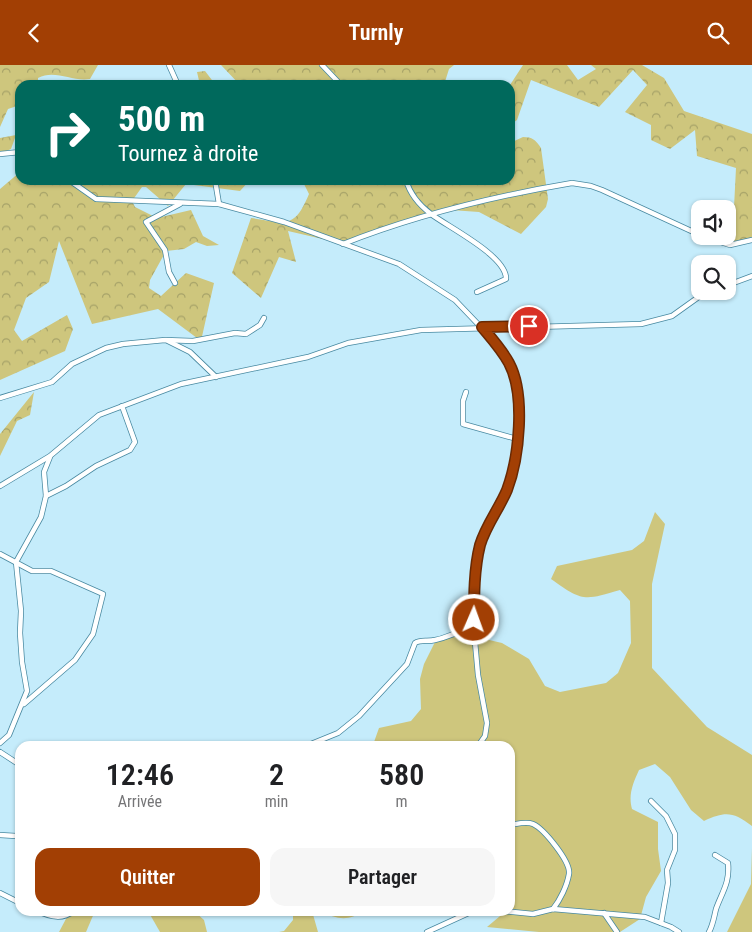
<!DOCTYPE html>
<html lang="fr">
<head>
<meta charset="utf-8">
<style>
	:root { --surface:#fff; --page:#f6f6f6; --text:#202124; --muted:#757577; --accent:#a23f04 }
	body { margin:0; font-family:"Roboto Condensed",sans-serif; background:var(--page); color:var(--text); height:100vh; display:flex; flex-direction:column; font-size:19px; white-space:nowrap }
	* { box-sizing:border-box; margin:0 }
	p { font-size:16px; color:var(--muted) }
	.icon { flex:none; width:28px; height:28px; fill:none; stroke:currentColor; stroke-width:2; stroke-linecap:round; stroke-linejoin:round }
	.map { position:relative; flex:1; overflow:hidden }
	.details { position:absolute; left:15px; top:676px; width:500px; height:175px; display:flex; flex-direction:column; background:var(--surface); border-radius:15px; box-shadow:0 1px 4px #0004 }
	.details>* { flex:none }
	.guide { position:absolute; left:15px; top:15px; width:500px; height:105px; border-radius:15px; box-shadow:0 1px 4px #0004; background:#00695c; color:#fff; overflow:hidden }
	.buttons { position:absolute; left:691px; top:135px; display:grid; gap:10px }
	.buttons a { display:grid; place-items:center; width:45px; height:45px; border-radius:10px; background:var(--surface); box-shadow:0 1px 4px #0004; font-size:25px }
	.pin { position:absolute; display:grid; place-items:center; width:42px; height:42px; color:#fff; margin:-21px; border:2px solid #fff; border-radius:50%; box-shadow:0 1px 5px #0007 }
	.me { position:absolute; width:55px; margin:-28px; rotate:2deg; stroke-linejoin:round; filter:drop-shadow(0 0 4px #0008) }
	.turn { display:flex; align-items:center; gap:18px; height:105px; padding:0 20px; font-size:22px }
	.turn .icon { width:65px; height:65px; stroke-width:2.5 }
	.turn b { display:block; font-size:35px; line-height:42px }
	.eta { display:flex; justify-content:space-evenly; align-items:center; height:85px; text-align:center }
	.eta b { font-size:30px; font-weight:600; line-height:35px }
	.primary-button { display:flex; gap:10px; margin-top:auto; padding:10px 20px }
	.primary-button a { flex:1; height:58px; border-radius:15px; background:var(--accent); color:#fff; font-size:20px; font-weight:600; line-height:58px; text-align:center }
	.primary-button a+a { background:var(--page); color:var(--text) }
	header { display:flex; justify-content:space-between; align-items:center; height:65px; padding:0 20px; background:var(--accent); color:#fff; font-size:22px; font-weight:600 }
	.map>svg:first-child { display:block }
</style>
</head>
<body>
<header><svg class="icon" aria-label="back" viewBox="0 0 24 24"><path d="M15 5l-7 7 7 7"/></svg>Turnly<svg class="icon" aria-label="search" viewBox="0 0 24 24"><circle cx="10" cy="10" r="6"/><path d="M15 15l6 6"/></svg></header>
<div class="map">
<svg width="752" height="867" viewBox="0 0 752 867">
	<defs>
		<pattern id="forest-crowns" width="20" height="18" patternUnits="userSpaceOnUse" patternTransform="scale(1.25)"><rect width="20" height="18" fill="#cec67d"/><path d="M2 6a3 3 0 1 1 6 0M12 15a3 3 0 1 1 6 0" fill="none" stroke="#a6a268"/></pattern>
	</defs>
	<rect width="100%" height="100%" fill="#c5ecfb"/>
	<g fill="#cec67d">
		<path d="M655,447l10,12 -13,60v84l55,59 45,28v71c-19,-14 -26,-15 -48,-5l-13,-11 -21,-33 -15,-13 -16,6c-6,13 -11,25 -7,39l26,13v27l3,22 -15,26 -6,22 -20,13h-81l-52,-5 19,-16h4v-165h-133l-3,-4 5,-14 32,-7 10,-12 -1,-30 4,-15 12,-24 19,-8 47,11 27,16 16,27 15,6 46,-9 12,-10 13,-30 -1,-42 -10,-11c-37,11 -38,11 -69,-11l6,-13 75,-16 12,-9z"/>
		<polygon points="752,783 752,867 727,867 751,819"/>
		<polygon points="75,846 95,846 86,867 59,867 67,852"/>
		<polygon points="148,846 194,846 204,855 207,867 160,867"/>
		<polygon points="293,846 312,846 318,867 279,867 284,866 293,855"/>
		<path d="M320,846h44c-17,11 -27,8 -44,0z"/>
	</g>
	<g fill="url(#forest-crowns)">
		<path d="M0,0h98l-8,14c-18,3 -35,-10 -52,-1v7h-18v20l-12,4 -8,18z"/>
		<polygon points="221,0 454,0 449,4 444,20 240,20"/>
		<polygon points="523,0 567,0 578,15 596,4 591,0 642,0 664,13 684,46 752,69 752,176 721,178 733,162 736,103 697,91 695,65 670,84 651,75 651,60 625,47 647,20 633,5 599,42 531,15 517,55 510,60 510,20"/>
		<polygon points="205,6 215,19 217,20 200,20 197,7"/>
		<polygon points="16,70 11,84 0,89 0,73"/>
		<path d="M523,72c9,0 13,3 18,11l7,51 -2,8 -25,27 -42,-22 -28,-2 -107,34 -56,-13 8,31 -17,-5 -18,41 -29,-25 19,-55c35,5 43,12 58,-24l-7,-14h208v-37z"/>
		<polygon points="20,107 20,115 250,115 240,126 186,119 168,141 146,122 142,122 132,136 135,142 157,153 191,145 203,171 219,180 207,181 196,177 184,184 166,186 150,215 149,223 161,231 186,208 214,218 201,276 158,244 92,259 59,176 49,217 26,233 14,265 22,276 67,250 73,264 65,286 0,315 0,124"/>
		<polygon points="34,327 30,350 17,356 0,391 0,369"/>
	</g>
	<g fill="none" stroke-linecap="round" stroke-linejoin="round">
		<defs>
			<g id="minor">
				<polyline points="169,0 178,20"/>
				<polyline points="322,0 341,20"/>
				<polyline points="348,20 354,18 361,20"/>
				<polyline points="0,89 20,87"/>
				<polyline points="69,115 96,134 219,139 284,157 399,199 455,235 497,279 510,300 517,325 519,359 512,404 507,424 481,477 478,489 474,566 478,610 487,658 485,671 478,681"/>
				<polyline points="215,115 219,139"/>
				<path d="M406,115c4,14 13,25 25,34 17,13 76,42 75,65l-29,13"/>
				<polyline points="702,171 730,180 752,175"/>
				<path d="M343,179c73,-29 152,-48 229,-61l19,3 11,4 98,45"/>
				<polyline points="175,218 169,207 165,185 146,157 180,139"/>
				<polyline points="728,220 752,211"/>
				<polyline points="168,276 190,287 216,312"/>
				<polyline points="466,327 463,336 463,359 517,374"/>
				<polyline points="0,333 52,317 72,299 106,283 123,279 165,275 193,276 235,268 246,269 260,260 264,253"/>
				<polyline points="0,421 50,391 99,350 181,319 308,292 348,278 421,265 641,259 672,251 707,226"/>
				<polyline points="46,431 66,421 96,401 130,385 135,377 122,341"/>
				<polyline points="0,489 32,506 51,506 103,529 93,569 75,595 24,639"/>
				<polyline points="0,678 9,670 27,626 22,597 20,568 21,546 16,497 41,452 46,431 44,407 50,392"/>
				<path d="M306,681l32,-13 21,-17 48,-52 8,-21c6,-4 12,-1 20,-3 16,-3 20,-10 39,-9"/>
				<polyline points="0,687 20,700"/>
				<polyline points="651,736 666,751 675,769 675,785 667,805 668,818 661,858"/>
				<path d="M510,760c7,-1 16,-4 23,-1 11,5 38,38 36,50 -2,12 -9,26 -16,35"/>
				<polyline points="0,770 16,771 20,768"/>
				<polyline points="0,828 20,838"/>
				<path d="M37,846c14,6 25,9 37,0"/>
				<polyline points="504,846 533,849 553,844 645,852 671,862 679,867"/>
				<polyline points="604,848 617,867"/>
				<polyline points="427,867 473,846"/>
				<path d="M709,867c4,-7 5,-15 7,-23 6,-17 14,-26 12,-46l-13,-8"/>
			</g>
		</defs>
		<use href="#minor" stroke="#4889a1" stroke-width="6"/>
		<use href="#minor" stroke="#fff" stroke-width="4.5"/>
	</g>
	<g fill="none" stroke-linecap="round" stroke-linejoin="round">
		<defs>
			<path id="route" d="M474,555c0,-24 0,-51 6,-75 6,-20 19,-36 27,-55 12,-32 19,-95 2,-127 -7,-13 -17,-24 -27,-36l47,-1"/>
		</defs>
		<use href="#route" stroke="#692903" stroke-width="12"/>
		<use href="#route" stroke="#a23f04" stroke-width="9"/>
	</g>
</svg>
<div class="buttons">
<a><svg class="icon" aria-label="sound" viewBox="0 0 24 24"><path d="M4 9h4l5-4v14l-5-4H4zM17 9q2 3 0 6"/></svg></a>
<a><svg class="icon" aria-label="search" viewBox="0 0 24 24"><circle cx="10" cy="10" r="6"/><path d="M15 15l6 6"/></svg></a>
</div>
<div class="pin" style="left:529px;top:261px;background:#d93025"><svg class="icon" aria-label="arrive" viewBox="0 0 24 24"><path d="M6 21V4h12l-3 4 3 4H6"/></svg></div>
<svg class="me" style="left:474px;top:555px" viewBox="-20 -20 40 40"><circle r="17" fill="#a23f04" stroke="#fff" stroke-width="3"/><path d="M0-11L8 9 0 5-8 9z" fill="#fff"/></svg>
<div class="guide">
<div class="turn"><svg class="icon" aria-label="right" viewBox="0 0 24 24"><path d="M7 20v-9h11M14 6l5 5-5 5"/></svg><div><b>500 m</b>Tournez à droite</div></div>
</div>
<section class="details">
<div class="eta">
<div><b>12:46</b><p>Arrivée</p></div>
<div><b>2</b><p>min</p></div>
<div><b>580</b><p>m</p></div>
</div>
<div class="primary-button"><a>Quitter</a><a>Partager</a></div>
</section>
</div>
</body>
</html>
